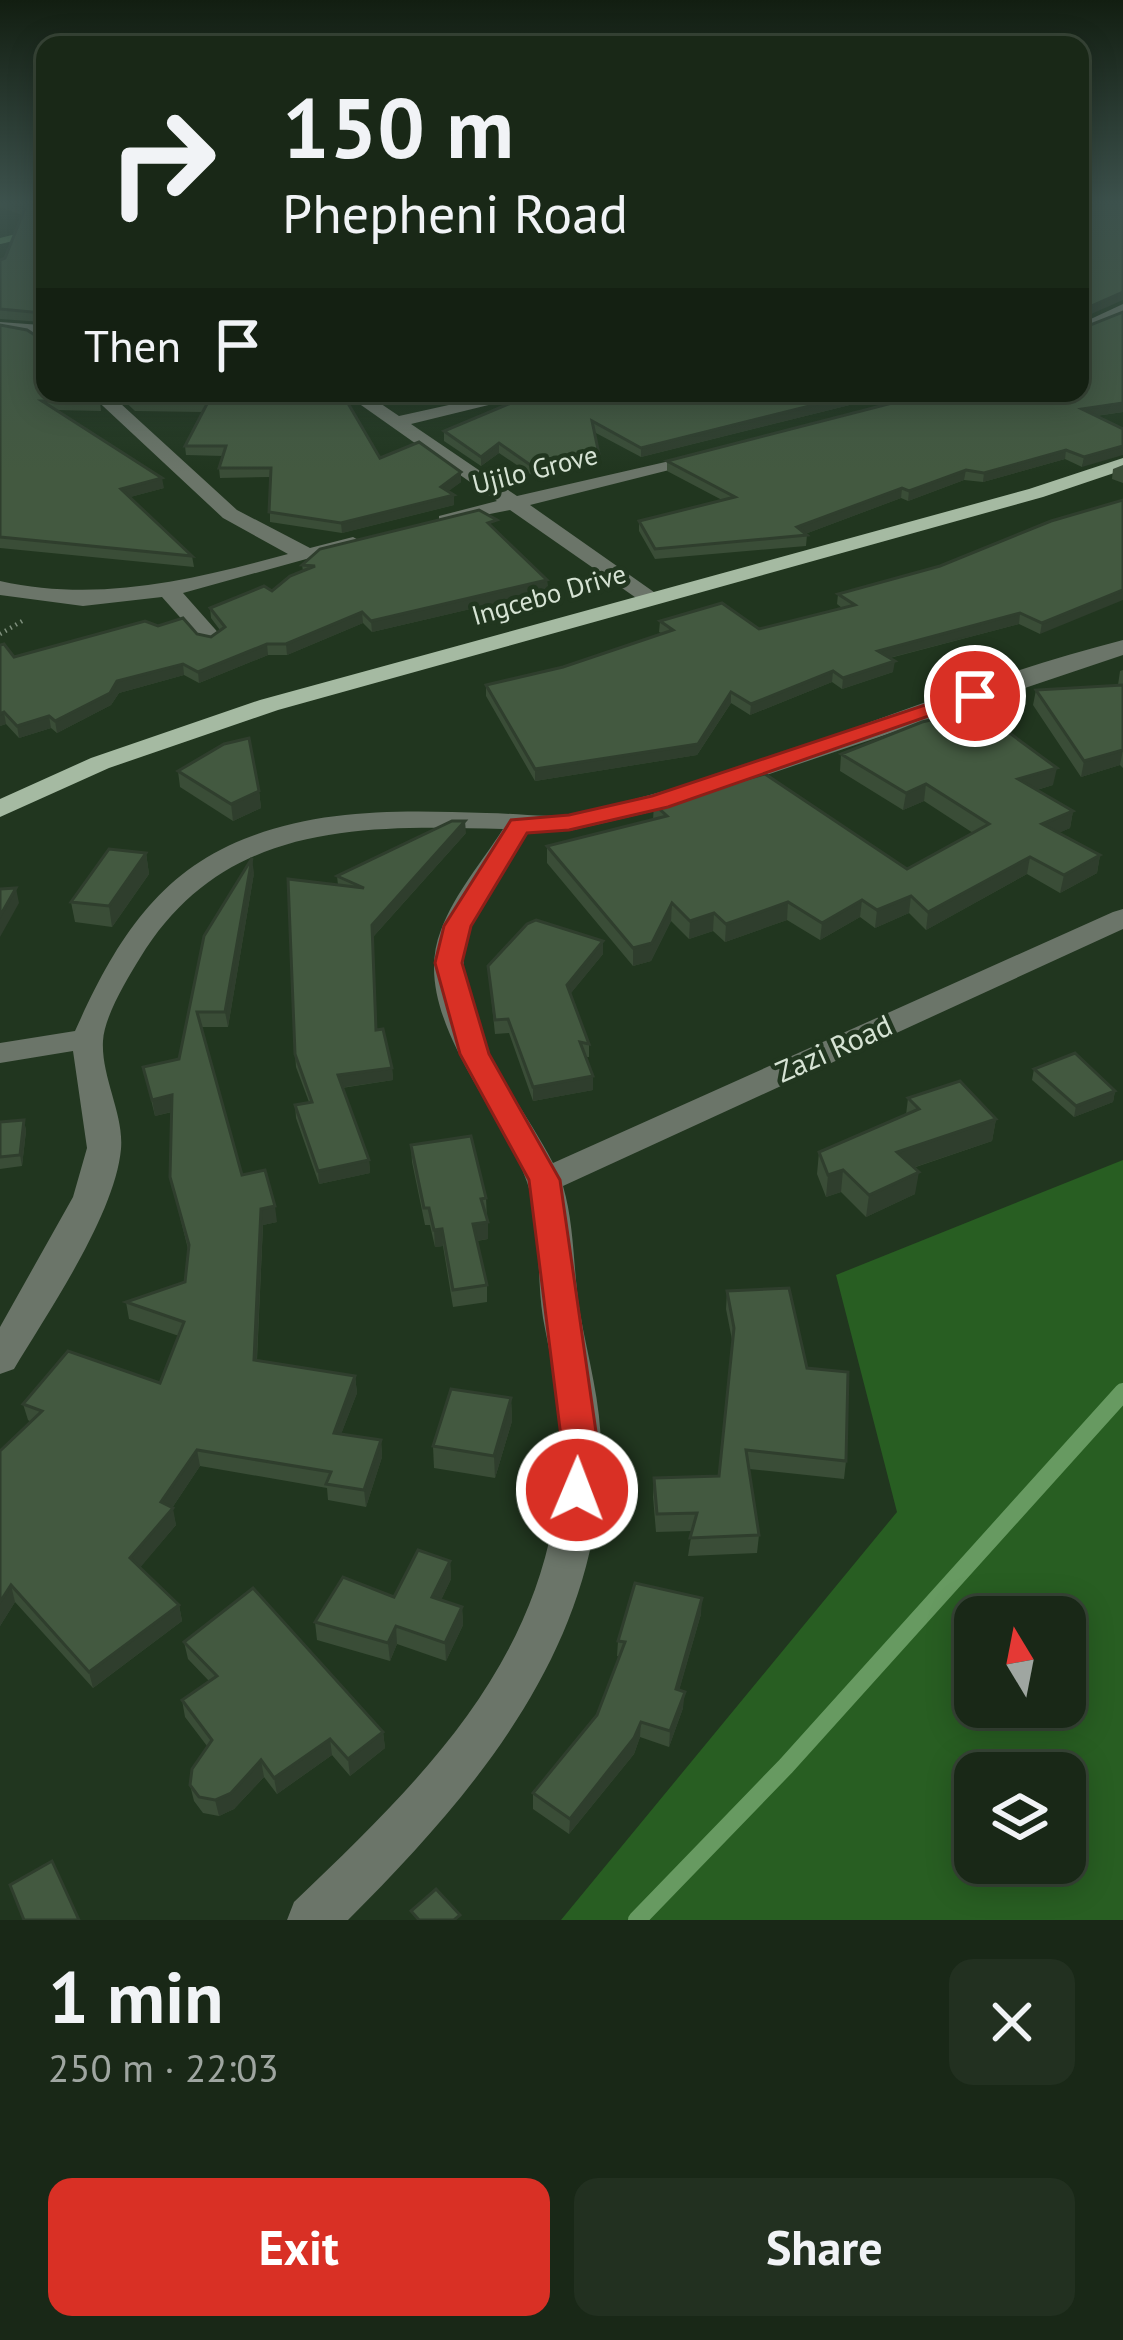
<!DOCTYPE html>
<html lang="en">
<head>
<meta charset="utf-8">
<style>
	:root { --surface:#192817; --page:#223020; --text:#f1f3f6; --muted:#9fa6a1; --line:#374436; --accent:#d93025 }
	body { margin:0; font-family:"PT Sans",sans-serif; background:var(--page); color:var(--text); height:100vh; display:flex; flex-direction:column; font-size:45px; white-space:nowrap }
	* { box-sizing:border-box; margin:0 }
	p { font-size:39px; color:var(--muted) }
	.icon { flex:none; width:66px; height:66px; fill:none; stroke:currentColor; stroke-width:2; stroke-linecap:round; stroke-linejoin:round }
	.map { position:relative; height:1920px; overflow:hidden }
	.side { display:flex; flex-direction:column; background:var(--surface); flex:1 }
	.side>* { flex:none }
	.banner { position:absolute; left:36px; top:36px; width:1053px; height:366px; border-radius:24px; box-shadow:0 6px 30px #0003,0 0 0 3px var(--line); background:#192817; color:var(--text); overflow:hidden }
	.needle { width:78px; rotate:350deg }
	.buttons { position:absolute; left:954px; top:1596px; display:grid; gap:24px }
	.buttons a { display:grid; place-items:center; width:132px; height:132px; border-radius:24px; background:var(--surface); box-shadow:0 6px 30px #0003,0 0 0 3px var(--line); font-size:60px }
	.pin { position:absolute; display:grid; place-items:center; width:102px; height:102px; color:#fff; margin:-51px; border:6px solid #fff; border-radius:50%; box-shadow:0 3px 12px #0007 }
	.me { position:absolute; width:132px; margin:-66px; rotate:1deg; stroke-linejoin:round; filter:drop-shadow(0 0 9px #0008) }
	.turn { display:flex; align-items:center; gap:42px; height:252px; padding:0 48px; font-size:54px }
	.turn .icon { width:156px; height:156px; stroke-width:2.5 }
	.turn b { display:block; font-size:84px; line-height:102px }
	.then { display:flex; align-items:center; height:114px; padding:0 48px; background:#0003; gap:24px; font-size:45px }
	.round { display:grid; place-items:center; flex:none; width:126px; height:126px; border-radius:24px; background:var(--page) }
	.head { display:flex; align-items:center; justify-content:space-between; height:204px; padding:0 48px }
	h1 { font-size:72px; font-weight:700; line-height:90px }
	.button { display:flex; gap:24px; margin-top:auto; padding:24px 48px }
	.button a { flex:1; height:138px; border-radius:24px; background:var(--accent); color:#fff; font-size:48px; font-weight:700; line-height:138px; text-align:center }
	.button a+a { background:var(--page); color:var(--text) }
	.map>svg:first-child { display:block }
</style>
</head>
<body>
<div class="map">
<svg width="1123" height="1920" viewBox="0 0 1123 1920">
	<rect width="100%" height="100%" fill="#21361f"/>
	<path fill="#285e22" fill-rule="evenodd" d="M1123,1160v760h-562l336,-408 -61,-237zM975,1617h90v90h-90zM975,1773h90v90h-90z"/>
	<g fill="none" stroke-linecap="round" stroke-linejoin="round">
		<polyline stroke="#679a61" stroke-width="6" points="0,241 45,230"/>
		<polyline stroke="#679a61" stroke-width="18" points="637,1920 786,1766 1123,1392"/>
		<polyline stroke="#7e8f7c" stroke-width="4.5" stroke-dasharray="1.5 4.5" stroke-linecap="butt" points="0,634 24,620"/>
		<g fill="#6b7569" fill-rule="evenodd">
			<polygon points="1084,204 1100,204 1080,216"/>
			<polygon points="1123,304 1123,315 1080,336 1080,324"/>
			<polygon points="0,322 41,325 45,345 30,334 0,332"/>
			<path d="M89,393h20l128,117 73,38 43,-11 11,6 -181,50 39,44 -12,7 -8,-2 -40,-45 -79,9 -83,-11v-14c99,22 193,-1 288,-27l-65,-36z"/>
			<polygon points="344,393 365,393 399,416 503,393 537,393 411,424 517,496 709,452 709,460 530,505 661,597 658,602 642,602 510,510 439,524 439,516 497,501"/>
			<path d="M1123,640v15l-455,153 -99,23 -39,-1c-22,35 -55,71 -64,112 -16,77 54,157 87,221l560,-251 10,-3v20l-560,257c12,41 10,85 17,127 8,45 21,90 21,136 1,195 -123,341 -253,471h-61l7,-18c136,-130 259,-249 267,-449 2,-45 -10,-91 -18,-135 -7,-45 -1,-93 -16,-136 -26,-74 -119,-169 -86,-252 14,-37 41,-68 62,-101 -143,-4 -280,-7 -363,129 -13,21 -36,59 -37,83 -2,36 21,73 18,108 -6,66 -73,163 -107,220l-14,5v-47l73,-130 14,-49 -14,-97 -73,12v-20l75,-12c38,-84 79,-156 169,-192 76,-31 161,-29 242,-26 29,0 62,6 91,0 187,-40 361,-126 546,-173z"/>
		</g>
		<polygon fill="#a5baa2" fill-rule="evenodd" points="1123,458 1123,470 1043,497 278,710 109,768 0,817 0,799 91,758 260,700 1029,489"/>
	</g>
	<g fill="#3a4d37">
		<polygon points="0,204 45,204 45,393 100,401 101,411 56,410 164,488 130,497 192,556 194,567 0,548 0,325 44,341 43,322 0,319 0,260 5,258 22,215 0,207"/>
		<polygon points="1123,312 1123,412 1096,416 1082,467 1065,459 983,482 964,480 908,501 901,498 805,534 807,535 806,546 655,559 639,531 639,521 722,500 667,471 667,461 1080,393"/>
		<polygon points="116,393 342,393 380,458 461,472 461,482 448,491 454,495 454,505 342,533 270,522 270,477 220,478 219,468 223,456 186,455 185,446 203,412 135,411"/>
		<polygon points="535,393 898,393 641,457 594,432 599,454 599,464 536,478 499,453 481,466 444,441 444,431"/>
		<polygon points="1123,465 1123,483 1112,479 1113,469"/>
		<polygon points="1123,500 1040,634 1019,624 890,658 893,672 842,689 832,682 750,715 731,703 697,755 535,781 486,696 486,685 563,667 663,634 659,632 660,621 759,629 842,608 837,604 838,594 940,566"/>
		<polygon points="497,531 547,580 548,591 372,632 363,623 287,655 268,655 199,683 184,675 119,693 111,705 57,733 51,728 19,738 6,724 0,726 0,645 14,657 158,626 211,637 220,630 211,618 210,608 272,591 303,571 302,565"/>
		<polygon points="1123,670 1123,768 1120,765 1081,777 1033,705 1036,690 1118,685 1120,671"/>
		<polygon points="841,754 1053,785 1037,790 1073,811 1070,828 1058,833 1100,855 1097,873 1060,893 1027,874 926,930 909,913 875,928 860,917 820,940 787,920 725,942 713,931 689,939 671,921 651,961 633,966 547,863 547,846 653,820 654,804 907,869 973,833 924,801 903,810 840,771"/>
		<polygon points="178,771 259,791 261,808 233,821 180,787"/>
		<polygon points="466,833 373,937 377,1030 392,1068 393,1080 342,1088 369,1160 370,1173 319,1184 296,1118 295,1105 309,1102 296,1067 295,1054 338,885 337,876"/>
		<polygon points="146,853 149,874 112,927 75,922 71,902"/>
		<polygon points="254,873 228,1027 202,1027 242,1175 277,1222 263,1225 257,1360 355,1376 357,1393 341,1434 381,1440 382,1457 366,1507 328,1500 327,1488 200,1466 172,1508 176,1525 140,1567 179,1605 182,1621 93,1688 15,1602 0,1626 0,1451 31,1422 28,1420 23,1404 160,1383 179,1336 129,1319 126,1302 185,1282 188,1249 170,1177 172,1112 155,1116 143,1067 179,1059"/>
		<polygon points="603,954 570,994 589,1044 589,1057 586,1057 593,1090 533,1101 509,1033 495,1034 488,966"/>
		<polygon points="1034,1069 1115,1091 1113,1102 1074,1117 1032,1080"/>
		<polygon points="908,1098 996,1119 992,1141 913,1168 915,1194 866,1217 841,1192 826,1197 817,1174 819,1152 906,1115"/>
		<polygon points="24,1120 26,1131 22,1166 0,1169 0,1122"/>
		<polygon points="411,1145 486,1198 488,1239 477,1241 487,1285 487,1302 453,1307 443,1246 435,1247 430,1225 425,1225 412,1162"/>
		<polygon points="727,1291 807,1368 846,1461 844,1479 749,1469 759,1535 757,1553 688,1556 692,1531 656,1532 653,1497 654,1478 719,1476 733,1345 726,1309"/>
		<polygon points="511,1398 512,1421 495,1478 434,1468 433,1446"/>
		<polygon points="450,1561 451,1579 441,1600 462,1607 463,1625 446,1661 397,1644 390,1661 317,1640 315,1622 394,1597"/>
		<polygon points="701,1614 679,1690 683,1708 669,1747 640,1737 634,1754 569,1834 533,1809 533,1793 597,1715 620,1657 617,1656 618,1641"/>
		<polygon points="184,1642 383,1732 385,1748 350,1776 332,1755 277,1794 264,1777 234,1809 219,1816 203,1813 194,1801 190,1785 207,1746 185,1717 182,1700 209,1681 188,1659"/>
	</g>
	<g fill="#2f3e2d">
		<polygon points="1123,292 1123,300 1080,319 1080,311"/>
		<polygon points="862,393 898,393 641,457 641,448"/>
		<polygon points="1123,403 1123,412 1080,418 1082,409"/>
		<polygon points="499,443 499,453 481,466 481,457"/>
		<polygon points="1123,446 1123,455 1082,467 1084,457"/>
		<polygon points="1066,450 1065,459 983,482 984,473"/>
		<polygon points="599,454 599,464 536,478 536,469"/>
		<polygon points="966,470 964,480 908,501 909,491"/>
		<polygon points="461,472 461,482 441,497 441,487"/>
		<polygon points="162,478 164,488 123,499 121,489"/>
		<polygon points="902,488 901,498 797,537 797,527"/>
		<polygon points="454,495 454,505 342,533 341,523"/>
		<polygon points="547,580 548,591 372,632 371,621"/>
		<polygon points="1123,590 1123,600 1040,634 1042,623"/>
		<polygon points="362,612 363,623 287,655 286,644"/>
		<polygon points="1020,613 1019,624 877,661 878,651"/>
		<polygon points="267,644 268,655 199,683 198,672"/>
		<polygon points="895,661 893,672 842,689 843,678"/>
		<polygon points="183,664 184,675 119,693 111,705 57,733 55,721 117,681"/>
		<polygon points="833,671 832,682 750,715 751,704"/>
		<polygon points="731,692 731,703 697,755 535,781 535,769"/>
		<polygon points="4,712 6,724 0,726 0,714"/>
		<polygon points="49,716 51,728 19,738 17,726"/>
		<polygon points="1123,750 1120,765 1081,777 1084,761"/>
		<polygon points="1057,768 1053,785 1016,796 1018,779"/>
		<polygon points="926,784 924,801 903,810 906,793"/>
		<polygon points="259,791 261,808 233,821 231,804"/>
		<polygon points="1073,811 1070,828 1039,842 1042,824"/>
		<polygon points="465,821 466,833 373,937 372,925"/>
		<polygon points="146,853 149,874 112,927 109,906"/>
		<polygon points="1100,855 1097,873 1060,893 1064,875"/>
		<polygon points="1030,857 1027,874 926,930 928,912"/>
		<polygon points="252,858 254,873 228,1027 225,1012"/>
		<polygon points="16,888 19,903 0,937 0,916"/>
		<polygon points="911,896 909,913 875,928 877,910"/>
		<polygon points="862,900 860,917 820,940 822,923"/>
		<polygon points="788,902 787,920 725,942 726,924"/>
		<polygon points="672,903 671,921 651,961 633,966 633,948"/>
		<polygon points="714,913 713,931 689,939 690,921"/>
		<polygon points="603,941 603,954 567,998 567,985"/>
		<polygon points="392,1068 393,1080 339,1088 338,1075"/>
		<polygon points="593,1076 593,1090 533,1101 533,1087"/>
		<polygon points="1115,1091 1113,1102 1074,1117 1076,1106"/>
		<polygon points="172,1095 175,1111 155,1116 152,1100"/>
		<polygon points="996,1119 992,1141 894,1174 897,1152"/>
		<polygon points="24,1120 26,1131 22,1166 20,1155"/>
		<polygon points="369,1160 370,1173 319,1184 318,1171"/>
		<polygon points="843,1170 841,1192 826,1197 828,1175"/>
		<polygon points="919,1172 915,1194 866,1217 869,1195"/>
		<polygon points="275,1206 277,1222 263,1225 256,1376 254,1360 261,1209"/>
		<polygon points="488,1222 488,1239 474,1241 473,1224"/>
		<polygon points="442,1229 443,1246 435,1247 434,1230"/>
		<polygon points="355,1376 357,1393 335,1450 334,1433"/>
		<polygon points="511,1398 512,1421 495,1478 494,1456"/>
		<polygon points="381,1440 382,1457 366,1507 364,1490"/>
		<polygon points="197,1450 200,1466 168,1514 173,1508 176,1525 134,1575 130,1558 161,1502"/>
		<polygon points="450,1561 451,1579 434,1615 432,1597"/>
		<polygon points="11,1585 15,1602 0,1626 0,1602"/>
		<polygon points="702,1598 701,1614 675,1705 676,1689"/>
		<polygon points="179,1605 182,1621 93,1688 89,1672"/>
		<polygon points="462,1607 463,1625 446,1661 445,1643"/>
		<polygon points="396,1626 397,1644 390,1661 388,1643"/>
		<polygon points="685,1692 683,1708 669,1747 670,1731"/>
		<polygon points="641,1722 640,1737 634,1754 569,1834 570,1819"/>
		<polygon points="383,1732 385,1748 350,1776 348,1759"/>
		<polygon points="330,1739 332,1755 277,1794 274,1778"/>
		<polygon points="261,1760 264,1777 234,1809 219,1816 215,1800"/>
	</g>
	<g fill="#435940" stroke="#2f3e2d" stroke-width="3">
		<polygon points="10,204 45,204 45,393 91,393 100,401 42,401 162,478 121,489 192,556 0,537 0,325 27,330 44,341 43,313 0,309 0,260 5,258 25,208"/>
		<polygon points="1080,204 1080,213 1095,204 1123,204 1123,292 1080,311"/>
		<polygon points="1123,312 1123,403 1082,409 1123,429 1123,446 1084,457 1066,450 984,473 966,470 909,491 902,488 797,527 807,535 655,549 639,521 735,497 667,461 931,393 1080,393 1080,329"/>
		<polygon points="124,393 342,393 380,458 419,442 461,472 441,487 454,495 341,523 269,512 271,468 219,468 226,446 185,446 208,402 134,402"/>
		<polygon points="535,393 862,393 641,448 592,421 599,454 536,469 499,443 481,457 444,431"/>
		<polygon points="1123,500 1123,590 1042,623 1020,613 878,651 895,661 843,678 833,671 751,704 731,692 698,744 535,769 486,685 563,667 673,630 660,621 722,603 759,629 855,605 838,594 940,566 1051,521"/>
		<polygon points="479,510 497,520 488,523 547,580 371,621 362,612 286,644 267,644 198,672 183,664 117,681 110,693 55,721 49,716 17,726 4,712 0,714 0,645 4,644 14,657 145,621 158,626 183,618 197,634 211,637 225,627 210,608 264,586 272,591 290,576 315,566 302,565 320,549"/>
		<polygon points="1123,685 1123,750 1084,761 1036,690"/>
		<polygon points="977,709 1057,768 1018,779 1073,811 1042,824 1100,855 1064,875 1030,857 928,912 911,896 877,910 862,900 822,923 788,902 726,924 714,913 690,921 672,903 652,943 633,948 547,846 667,816 654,804 765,774 907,869 989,824 926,784 906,793 841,754 922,722"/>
		<polygon points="249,738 259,791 231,804 178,771 224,744"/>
		<polygon points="452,821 465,821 372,925 376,1030 383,1029 392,1068 338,1075 369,1160 318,1171 295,1105 312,1102 295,1054 288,879 364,888 337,876"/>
		<polygon points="109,849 146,853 109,906 71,902"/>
		<polygon points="252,858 225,1012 197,1012 242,1175 265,1170 275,1206 261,1209 254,1360 355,1376 334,1433 381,1440 364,1490 326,1484 331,1472 197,1450 161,1502 173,1508 130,1558 179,1605 89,1672 11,1585 0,1602 0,1451 42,1411 23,1404 68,1351 160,1383 184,1322 126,1302 185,1282 189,1245 170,1177 172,1095 152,1100 143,1067 179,1059 204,936"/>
		<polygon points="16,888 0,916 0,889"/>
		<polygon points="536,920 603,941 567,985 589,1044 580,1042 593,1076 533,1087 508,1019 495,1020 488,966 527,924"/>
		<polygon points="1075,1053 1115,1091 1076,1106 1034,1069"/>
		<polygon points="960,1081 996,1119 897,1152 919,1172 869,1195 843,1170 828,1175 819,1152 919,1109 908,1098"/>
		<polygon points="24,1120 20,1155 0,1157 0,1122"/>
		<polygon points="471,1136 486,1198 481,1199 488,1222 473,1224 487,1285 453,1290 442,1229 434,1230 429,1208 424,1208 411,1145"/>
		<polygon points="789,1288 807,1368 848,1372 846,1461 746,1450 759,1535 690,1538 697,1513 657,1514 654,1478 719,1476 734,1328 727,1291"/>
		<polygon points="451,1389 511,1398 494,1456 433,1446"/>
		<polygon points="418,1550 450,1561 432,1597 462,1607 445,1643 396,1626 388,1643 315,1622 343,1577 394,1597"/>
		<polygon points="635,1583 702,1598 676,1689 685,1692 670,1731 641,1722 634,1738 570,1819 533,1793 597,1715 625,1642 618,1641"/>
		<polygon points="253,1588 383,1732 348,1759 330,1739 274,1778 261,1760 231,1793 215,1800 199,1797 190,1785 192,1769 212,1740 182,1700 217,1676 184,1642"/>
		<polygon points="52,1861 79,1920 24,1920 10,1885"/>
		<polygon points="436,1889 460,1915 454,1920 419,1920 411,1911"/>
	</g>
	<linearGradient id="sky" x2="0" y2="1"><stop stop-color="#121e11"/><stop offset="0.43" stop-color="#3d524d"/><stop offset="1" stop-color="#3d524d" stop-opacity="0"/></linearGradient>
	<rect width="1123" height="472" fill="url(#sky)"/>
	<polygon fill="#d93025" stroke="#8d1f18" stroke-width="3" points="967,691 986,696 668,807 569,830 527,833 471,926 462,963 489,1054 560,1180 599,1453 590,1501 577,1506 564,1501 558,1490 563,1453 529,1180 460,1054 435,963 444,926 511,820 569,815 652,796"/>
	<g text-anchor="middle" stroke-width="9" stroke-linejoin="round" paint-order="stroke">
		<g font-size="27" fill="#d6e3d4" stroke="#21361f">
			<text transform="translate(535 470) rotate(-14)" y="9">Ujilo Grove</text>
			<text transform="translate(549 595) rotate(-16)" y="9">Ingcebo Drive</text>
		</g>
		<g font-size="30" fill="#d6e3d4" stroke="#21361f">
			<text transform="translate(834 1049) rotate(-24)" y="10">Zazi Road</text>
		</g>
	</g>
</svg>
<div class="buttons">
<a><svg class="needle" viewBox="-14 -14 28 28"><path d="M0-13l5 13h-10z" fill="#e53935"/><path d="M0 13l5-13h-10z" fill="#9fa6a1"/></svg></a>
<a><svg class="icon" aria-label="layers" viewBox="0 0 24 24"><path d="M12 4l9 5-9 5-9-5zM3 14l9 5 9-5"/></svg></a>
</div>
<div class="pin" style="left:975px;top:696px;background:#d93025"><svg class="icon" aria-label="arrive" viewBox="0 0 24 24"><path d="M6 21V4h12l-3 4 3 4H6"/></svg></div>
<svg class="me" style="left:577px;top:1490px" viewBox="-20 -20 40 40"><circle r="17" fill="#d93025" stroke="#fff" stroke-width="3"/><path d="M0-11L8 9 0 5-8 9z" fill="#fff"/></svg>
<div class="banner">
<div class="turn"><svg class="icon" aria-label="right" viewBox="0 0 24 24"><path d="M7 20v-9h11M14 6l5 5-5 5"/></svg><div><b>150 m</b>Phepheni Road</div></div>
<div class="then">Then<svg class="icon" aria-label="arrive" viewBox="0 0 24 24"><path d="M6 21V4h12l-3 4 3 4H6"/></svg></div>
</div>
</div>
<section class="side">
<div class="head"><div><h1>1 min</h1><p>250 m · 22:03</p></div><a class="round"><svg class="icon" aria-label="close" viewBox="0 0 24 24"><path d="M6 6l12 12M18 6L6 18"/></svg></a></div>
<div class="button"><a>Exit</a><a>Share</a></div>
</section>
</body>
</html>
